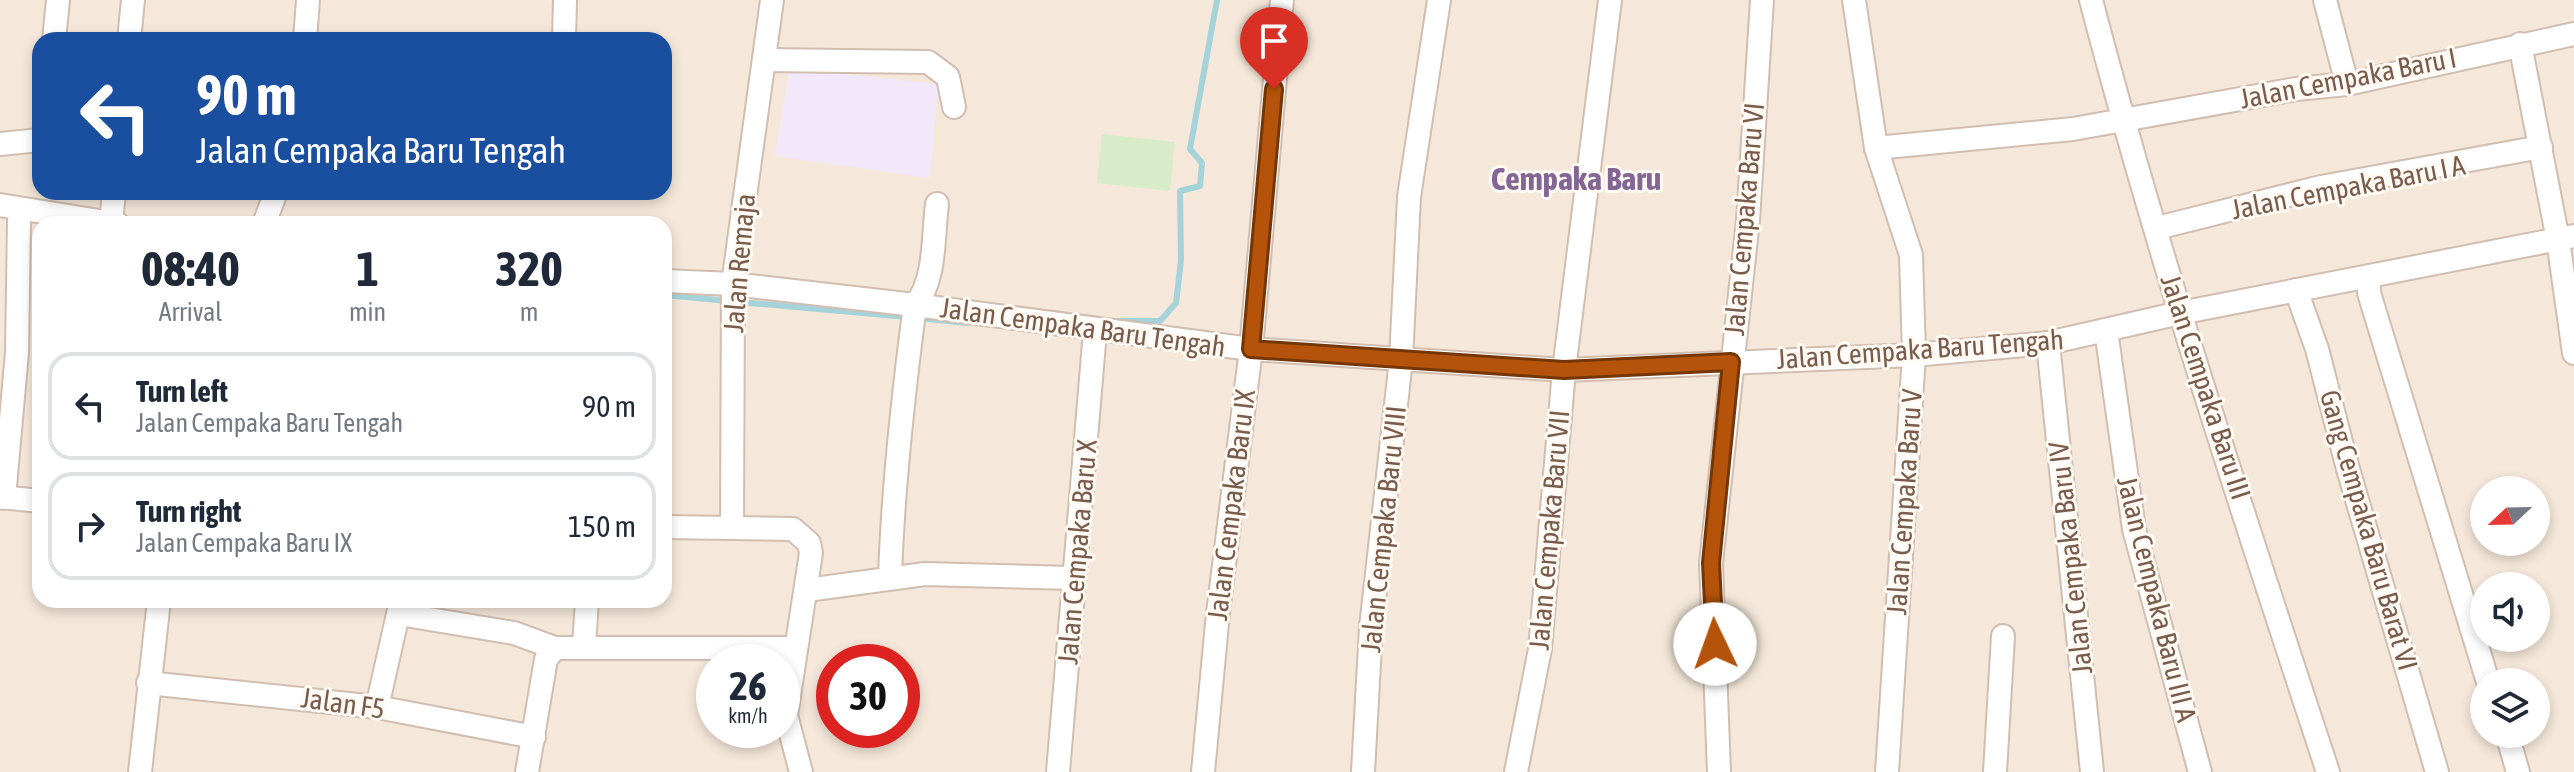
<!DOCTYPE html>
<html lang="en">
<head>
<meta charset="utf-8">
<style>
	:root { --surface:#fff; --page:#f6f6f7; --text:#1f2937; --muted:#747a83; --line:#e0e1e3 }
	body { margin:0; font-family:"Asap Condensed",sans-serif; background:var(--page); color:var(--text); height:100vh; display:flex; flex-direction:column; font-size:30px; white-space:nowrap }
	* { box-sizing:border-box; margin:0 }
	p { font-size:26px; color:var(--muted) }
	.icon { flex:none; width:44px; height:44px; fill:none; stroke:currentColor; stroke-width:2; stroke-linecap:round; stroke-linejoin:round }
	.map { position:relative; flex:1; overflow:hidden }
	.details { position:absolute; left:32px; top:216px; width:640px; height:392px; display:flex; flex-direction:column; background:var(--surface); border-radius:24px; box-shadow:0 4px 12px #0003 }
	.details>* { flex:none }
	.top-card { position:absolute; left:32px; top:32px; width:640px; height:168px; border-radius:24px; box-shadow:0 4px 12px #0003; background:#1a4fa0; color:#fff; overflow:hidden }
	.needle { width:52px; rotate:248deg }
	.buttons { position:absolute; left:2470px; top:476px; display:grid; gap:16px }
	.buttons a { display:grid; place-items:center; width:80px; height:80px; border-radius:50%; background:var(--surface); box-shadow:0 4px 12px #0003; font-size:40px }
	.speed { position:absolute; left:696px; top:644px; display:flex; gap:16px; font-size:40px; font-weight:700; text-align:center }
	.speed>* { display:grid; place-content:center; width:104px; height:104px; border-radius:50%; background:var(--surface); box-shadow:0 4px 12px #0003; line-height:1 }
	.speed small { font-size:20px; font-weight:400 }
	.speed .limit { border:12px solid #d22; background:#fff; color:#111 }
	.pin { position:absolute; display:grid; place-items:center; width:68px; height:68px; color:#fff; margin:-82px -34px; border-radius:50% 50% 50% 0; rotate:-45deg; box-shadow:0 0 8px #0007 }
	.pin .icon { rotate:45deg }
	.me { position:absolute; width:88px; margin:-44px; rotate:357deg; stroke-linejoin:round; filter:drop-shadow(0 0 6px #0008) }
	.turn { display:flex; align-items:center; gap:28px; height:168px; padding:0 32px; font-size:36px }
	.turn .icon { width:104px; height:104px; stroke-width:2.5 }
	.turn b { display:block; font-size:56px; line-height:68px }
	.eta { display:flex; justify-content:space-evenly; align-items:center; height:136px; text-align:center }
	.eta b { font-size:48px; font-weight:700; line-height:56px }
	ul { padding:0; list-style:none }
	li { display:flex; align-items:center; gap:24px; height:108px; margin:0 16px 12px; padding:0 16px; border:4px solid var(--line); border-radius:24px }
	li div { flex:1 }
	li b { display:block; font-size:30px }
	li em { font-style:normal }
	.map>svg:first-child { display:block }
</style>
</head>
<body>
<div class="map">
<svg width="2574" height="772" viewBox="0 0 2574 772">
	<rect width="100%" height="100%" fill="#fdf6ec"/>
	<path fill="#f5e8da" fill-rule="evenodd" d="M0,0h2574v772h-2574zM40,40h624v152h-624zM40,224h624v376h-624zM2484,490h52v52h-52zM2484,586h52v52h-52zM714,662h68v68h-68zM834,662h68v68h-68zM2484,682h52v52h-52z"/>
	<polygon fill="#f3e8fa" points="790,68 938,84 930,178 775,156"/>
	<polygon fill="#d8ecc9" points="1102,134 1175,142 1170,191 1097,183"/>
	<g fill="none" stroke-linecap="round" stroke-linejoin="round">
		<g stroke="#a5d3da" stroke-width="6">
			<polyline points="664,295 728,301"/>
			<polyline points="739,302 907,317"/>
			<polyline points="919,318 967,323"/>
			<polyline points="1113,321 1160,321 1176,303 1181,260 1180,191 1200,186 1202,163 1190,149 1217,0"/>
		</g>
		<defs>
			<g id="minor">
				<polyline points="1854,0 1876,148 1911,255 1914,355 1887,772"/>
				<path d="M2091,0c68,260 153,517 237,772"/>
				<polyline points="2325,0 2347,84"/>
				<polyline points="54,40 58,0"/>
				<polyline points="129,40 133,0"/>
				<polyline points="305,40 308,0"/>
				<polyline points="564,40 565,0"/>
				<polyline points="2520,44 2558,240 2574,353"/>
				<polyline points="764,60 928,62 948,77 954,107"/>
				<polyline points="0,144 40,140"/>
				<polyline points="1876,148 2073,129 2296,89 2347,84 2574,34"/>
				<polyline points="0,205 118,224"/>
				<polyline points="111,223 114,192"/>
				<polyline points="264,224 276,192"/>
				<polyline points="2157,228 2321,187 2541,147"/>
				<polyline points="2369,277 2369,293 2488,682"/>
				<polyline points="664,281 733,284 915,305 1251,349 1564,370 1914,355 2048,343 2180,313 2574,236"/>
				<polyline points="2296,290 2317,349 2348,469 2437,772"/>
				<polyline points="2106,330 2134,529 2200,772"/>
				<polyline points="2048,343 2092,772"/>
				<polyline points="0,497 40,501"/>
				<polyline points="4,498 17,352 19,221"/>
				<polyline points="664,527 793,529 809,543 811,553 786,715 801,772"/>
				<polyline points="732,528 733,284 772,0"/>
				<path d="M890,577c3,-92 13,-181 25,-272 21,-24 18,-71 22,-101"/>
				<polyline points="807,590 925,574 1072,578"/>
				<polyline points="399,614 514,633 555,648 796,648"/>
				<polyline points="584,646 587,600"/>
				<polyline points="148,683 377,707 534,737"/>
				<polyline points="377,707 401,601"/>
				<polyline points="2507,734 2518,772"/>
				<polyline points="140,772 159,600"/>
				<polyline points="527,772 546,659 555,648"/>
				<polyline points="1058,772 1095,331"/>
				<polyline points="1203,772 1218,613 1251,349 1282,0"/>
				<polyline points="1363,772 1371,627 1401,360 1409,197 1439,0"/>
				<polyline points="1516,772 1540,649 1564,370 1610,0"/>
				<polyline points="1719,772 1711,563 1748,220 1762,0"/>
				<polyline points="1995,772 2003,636"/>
			</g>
		</defs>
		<use href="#minor" stroke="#d1beb0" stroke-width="26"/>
		<use href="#minor" stroke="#fff" stroke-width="22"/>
	</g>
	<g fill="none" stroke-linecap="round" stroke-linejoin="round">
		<defs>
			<polyline id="route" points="1274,89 1251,349 1564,370 1731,362 1711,563 1715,644"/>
		</defs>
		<use href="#route" stroke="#753606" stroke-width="20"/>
		<use href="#route" stroke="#b45309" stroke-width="14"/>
	</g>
	<g text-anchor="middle" stroke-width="6" stroke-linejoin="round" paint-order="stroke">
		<g font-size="28" fill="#7a5c4d" stroke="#fffaf3">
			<text transform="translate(2348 78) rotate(-11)" y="10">Jalan Cempaka Baru I</text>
			<text transform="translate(2348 187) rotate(-11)" y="10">Jalan Cempaka Baru I A</text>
			<text transform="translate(1744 219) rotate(-85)" y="10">Jalan Cempaka Baru VI</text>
			<text transform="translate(739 263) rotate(-85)" y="10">Jalan Remaja</text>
			<text transform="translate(1083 327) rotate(8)" y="10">Jalan Cempaka Baru Tengah</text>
			<text transform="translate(1920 349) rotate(-4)" y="10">Jalan Cempaka Baru Tengah</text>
			<text transform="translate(2206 387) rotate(72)" y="10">Jalan Cempaka Baru III</text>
			<text transform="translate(1904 502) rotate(-86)" y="10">Jalan Cempaka Baru V</text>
			<text transform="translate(1231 505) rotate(-83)" y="10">Jalan Cempaka Baru IX</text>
			<text transform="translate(1383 529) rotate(-84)" y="10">Jalan Cempaka Baru VIII</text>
			<text transform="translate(1549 530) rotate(-85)" y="10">Jalan Cempaka Baru VII</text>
			<text transform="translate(2369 530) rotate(74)" y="10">Gang Cempaka Baru Barat VI</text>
			<text transform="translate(1077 552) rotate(-85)" y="10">Jalan Cempaka Baru X</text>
			<text transform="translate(2070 558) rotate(-96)" y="10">Jalan Cempaka Baru IV</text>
			<text transform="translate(2157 599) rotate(76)" y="10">Jalan Cempaka Baru III A</text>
			<text transform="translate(343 703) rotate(8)" y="10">Jalan F5</text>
		</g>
		<g font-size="32" font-weight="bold" fill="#846695" stroke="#fffaf3">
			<text x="1576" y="190">Cempaka Baru</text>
		</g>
	</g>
</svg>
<div class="buttons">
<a><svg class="needle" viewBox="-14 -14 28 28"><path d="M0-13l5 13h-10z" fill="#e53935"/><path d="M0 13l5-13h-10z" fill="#747a83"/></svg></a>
<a><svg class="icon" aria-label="sound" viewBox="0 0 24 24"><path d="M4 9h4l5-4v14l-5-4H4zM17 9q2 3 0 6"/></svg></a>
<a><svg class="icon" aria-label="layers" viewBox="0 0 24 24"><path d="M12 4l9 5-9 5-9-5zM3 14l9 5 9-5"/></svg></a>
</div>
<div class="speed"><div>26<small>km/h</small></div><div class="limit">30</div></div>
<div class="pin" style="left:1274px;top:89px;background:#d93025"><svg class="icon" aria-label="arrive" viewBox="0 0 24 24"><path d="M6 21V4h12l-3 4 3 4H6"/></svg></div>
<svg class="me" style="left:1715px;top:644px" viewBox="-20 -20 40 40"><circle r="19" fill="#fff"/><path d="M0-13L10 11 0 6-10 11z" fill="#b45309"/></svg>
<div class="top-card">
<div class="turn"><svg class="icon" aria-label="left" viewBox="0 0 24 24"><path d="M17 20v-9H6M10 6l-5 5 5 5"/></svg><div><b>90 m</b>Jalan Cempaka Baru Tengah</div></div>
</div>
<section class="details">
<div class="eta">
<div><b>08:40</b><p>Arrival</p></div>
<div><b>1</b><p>min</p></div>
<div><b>320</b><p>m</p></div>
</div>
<ul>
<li><svg class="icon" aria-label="left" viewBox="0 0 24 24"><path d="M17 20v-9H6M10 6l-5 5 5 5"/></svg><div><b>Turn left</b><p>Jalan Cempaka Baru Tengah</p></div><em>90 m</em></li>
<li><svg class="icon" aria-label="right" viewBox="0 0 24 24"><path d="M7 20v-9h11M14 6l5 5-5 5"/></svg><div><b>Turn right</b><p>Jalan Cempaka Baru IX</p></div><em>150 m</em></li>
</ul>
</section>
</div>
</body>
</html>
